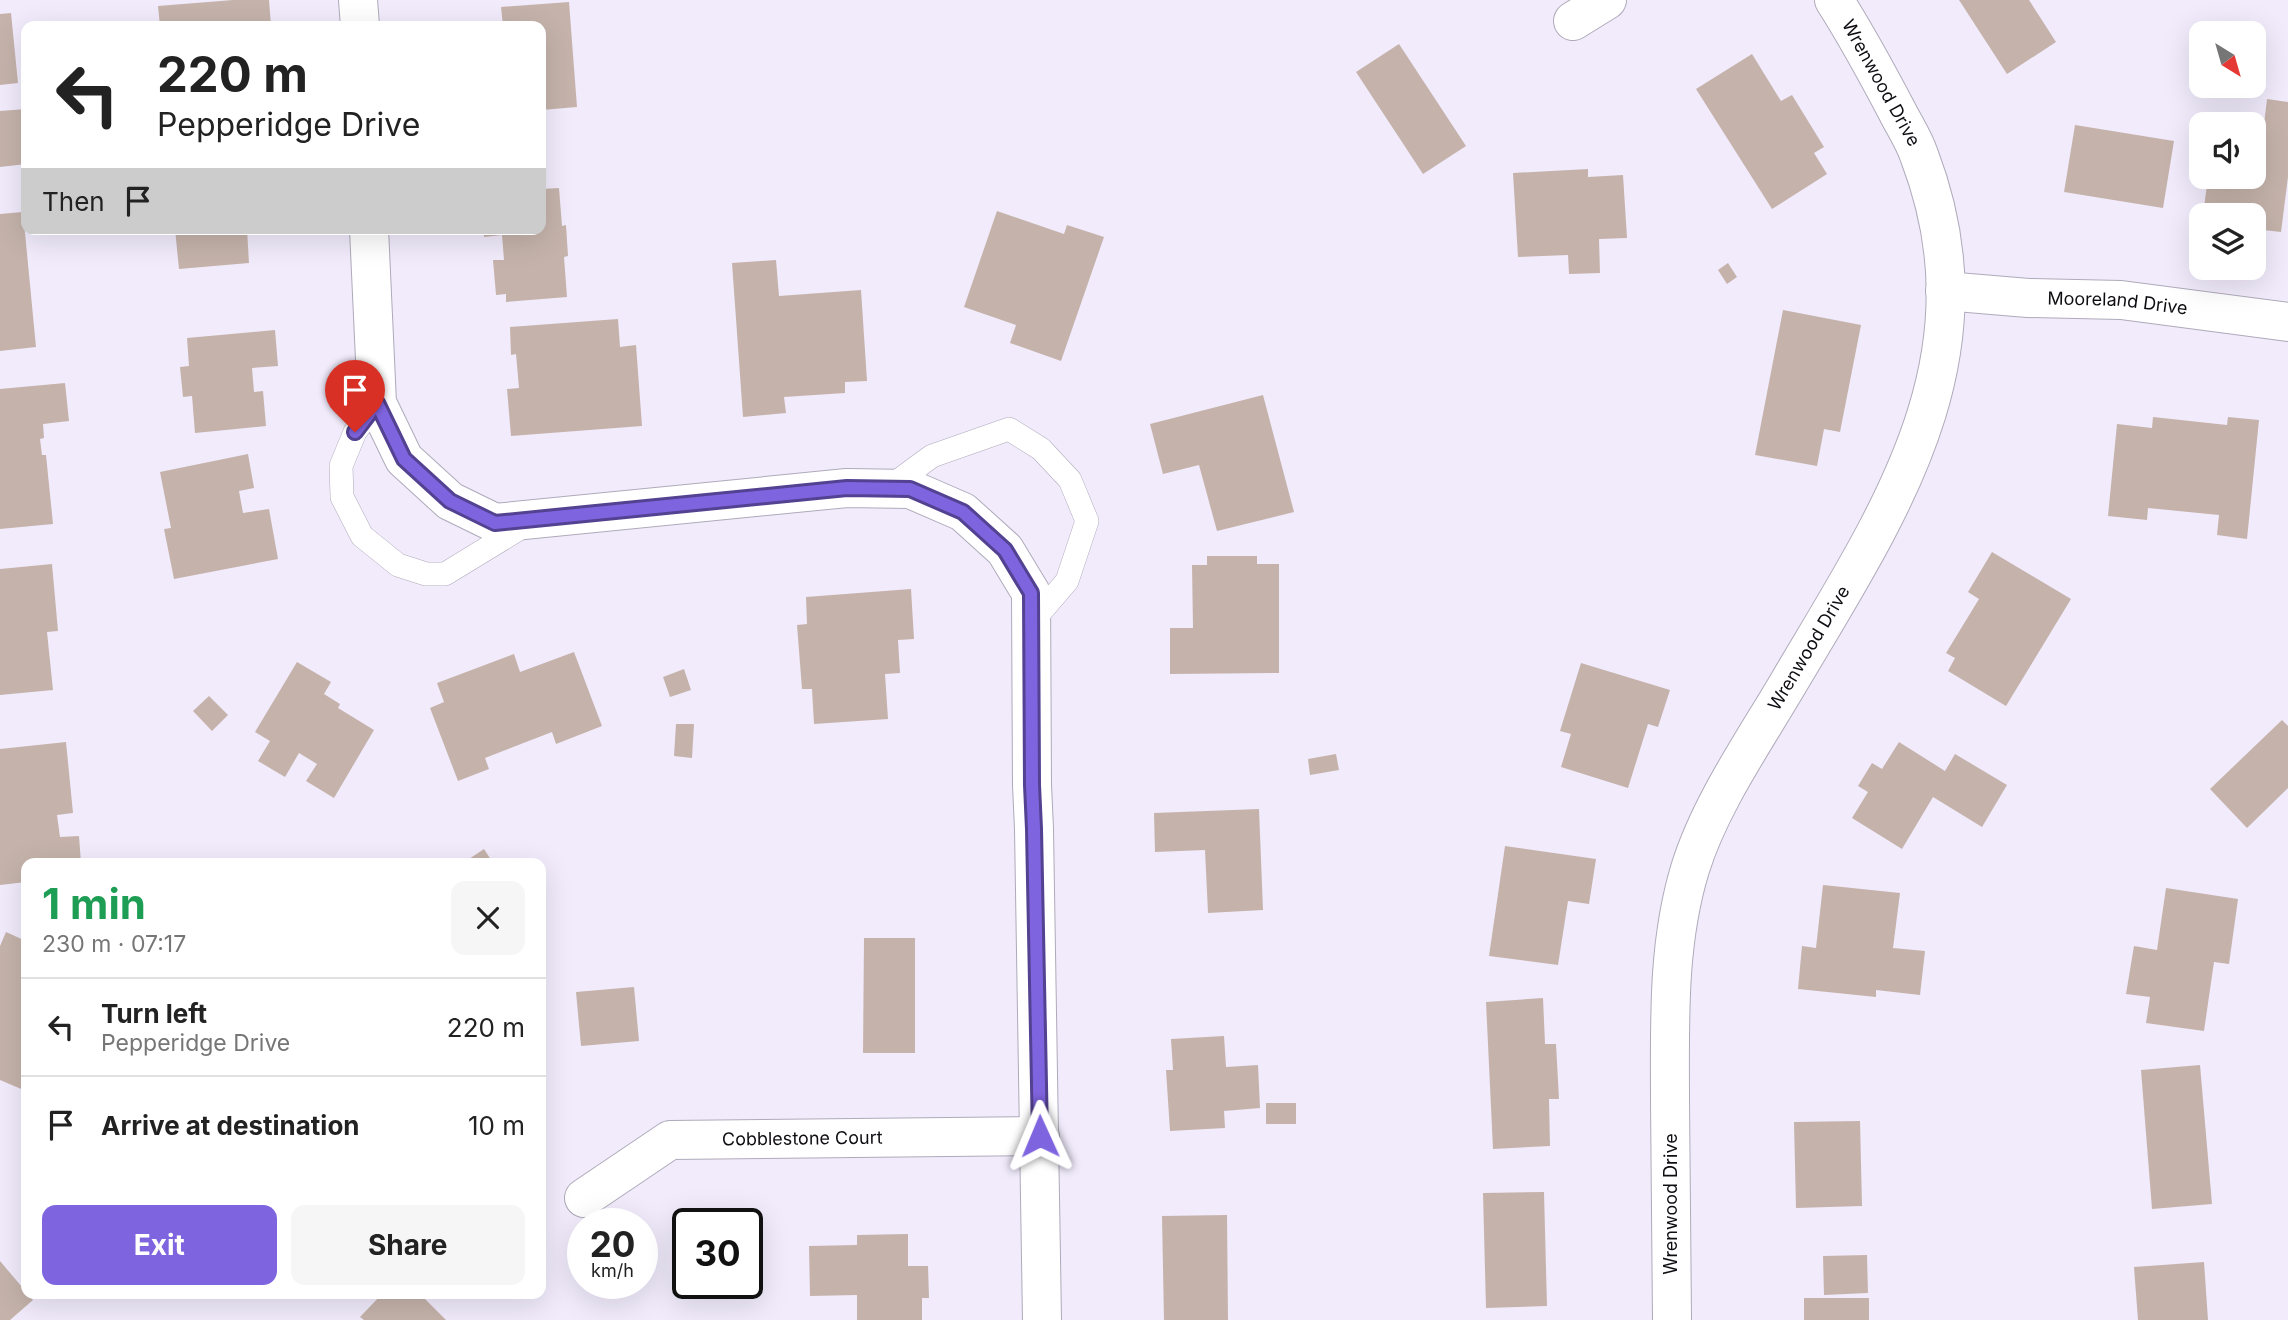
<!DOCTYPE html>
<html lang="en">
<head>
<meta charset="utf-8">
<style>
	:root { --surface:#fff; --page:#f6f6f6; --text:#222; --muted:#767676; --line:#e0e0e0; --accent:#7f64df }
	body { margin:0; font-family:Inter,sans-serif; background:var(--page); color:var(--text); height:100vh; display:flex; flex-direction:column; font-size:26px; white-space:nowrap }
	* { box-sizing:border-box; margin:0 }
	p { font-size:23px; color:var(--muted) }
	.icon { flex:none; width:38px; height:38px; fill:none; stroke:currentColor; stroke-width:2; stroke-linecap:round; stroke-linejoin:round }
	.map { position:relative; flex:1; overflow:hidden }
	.panel { position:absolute; left:21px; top:858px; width:525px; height:441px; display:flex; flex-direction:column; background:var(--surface); border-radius:14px; box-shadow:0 7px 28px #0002 }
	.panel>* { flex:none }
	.top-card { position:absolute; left:21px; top:21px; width:525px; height:214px; border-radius:14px; box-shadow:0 7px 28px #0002; background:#fff; color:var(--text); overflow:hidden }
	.needle { width:46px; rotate:143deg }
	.controls { position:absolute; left:2189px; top:21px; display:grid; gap:14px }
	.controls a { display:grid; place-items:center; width:77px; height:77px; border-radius:14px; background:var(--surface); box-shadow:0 7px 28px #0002; font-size:35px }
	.speed { position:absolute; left:567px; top:1208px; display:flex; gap:14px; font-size:35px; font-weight:700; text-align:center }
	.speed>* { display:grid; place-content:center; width:91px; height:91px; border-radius:50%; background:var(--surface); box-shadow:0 7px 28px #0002; line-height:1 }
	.speed small { font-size:18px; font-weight:400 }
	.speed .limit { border:4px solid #111; border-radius:10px; background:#fff; color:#111 }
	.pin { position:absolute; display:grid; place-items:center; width:60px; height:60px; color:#fff; margin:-72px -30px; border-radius:50% 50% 50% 0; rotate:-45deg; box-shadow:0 0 7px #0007 }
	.pin .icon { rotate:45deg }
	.me { position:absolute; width:77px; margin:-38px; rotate:359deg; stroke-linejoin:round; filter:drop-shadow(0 0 5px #0008) }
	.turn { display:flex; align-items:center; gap:24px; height:147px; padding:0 21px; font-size:32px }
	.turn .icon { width:91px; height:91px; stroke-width:2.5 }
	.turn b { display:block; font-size:49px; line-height:60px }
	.then { display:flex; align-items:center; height:66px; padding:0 21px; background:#0003; gap:14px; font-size:26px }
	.round { display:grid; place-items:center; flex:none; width:74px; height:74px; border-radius:14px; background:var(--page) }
	.headline { display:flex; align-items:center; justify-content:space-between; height:119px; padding:0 21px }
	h1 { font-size:42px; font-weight:700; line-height:52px; color:#1e9e55 }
	.button { display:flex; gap:14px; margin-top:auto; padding:14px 21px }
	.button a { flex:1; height:80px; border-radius:14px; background:var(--accent); color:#fff; font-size:28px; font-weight:700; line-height:80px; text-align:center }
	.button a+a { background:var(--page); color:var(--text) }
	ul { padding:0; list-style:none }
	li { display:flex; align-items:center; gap:21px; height:98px; padding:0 21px; border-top:2px solid var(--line) }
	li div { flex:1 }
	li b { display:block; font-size:26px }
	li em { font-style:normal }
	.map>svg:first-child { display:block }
</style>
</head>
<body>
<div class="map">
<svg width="2288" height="1320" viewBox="0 0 2288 1320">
	<rect width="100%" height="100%" fill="#f1ebfc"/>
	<g fill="#c5b3ab">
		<polygon points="233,0 269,0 271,26 160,26 158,6"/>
		<polygon points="1959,0 2029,0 2056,42 2007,74"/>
		<polygon points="569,2 577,107 541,110 541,26 503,26 501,7"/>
		<polygon points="11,13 18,83 0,85 0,14"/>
		<polygon points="1399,44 1466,146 1423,174 1356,72"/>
		<polygon points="1752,54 1781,101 1792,95 1824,147 1814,153 1827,174 1772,209 1696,89"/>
		<polygon points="2267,99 2288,102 2288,177 2281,232 2254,229 2254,215 2203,215 2208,177 2254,177 2254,166 2259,167"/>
		<polygon points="26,109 26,164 0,167 0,111"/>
		<polygon points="2075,125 2174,141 2163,208 2064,192"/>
		<polygon points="1588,169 1588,177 1623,175 1627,238 1599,239 1600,273 1569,274 1568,255 1518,257 1513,173"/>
		<polygon points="559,188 562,226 566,225 568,256 564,257 567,297 506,302 506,294 496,295 493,260 504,260 502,235 484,237 484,229 541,229 541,189"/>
		<polygon points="997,211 1064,234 1067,225 1104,237 1061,361 1010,343 1016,325 964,307"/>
		<polygon points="23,212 36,347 0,351 0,214"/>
		<polygon points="175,229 247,229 249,263 179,269"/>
		<polygon points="776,260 779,296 861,290 867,381 845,382 845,393 784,397 786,413 743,417 732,263"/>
		<polygon points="1728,263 1737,277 1727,284 1718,270"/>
		<polygon points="1783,310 1861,325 1840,432 1824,429 1817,466 1755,455"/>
		<polygon points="618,319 620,347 636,345 642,426 511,436 507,389 519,388 516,354 511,355 510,327"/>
		<polygon points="275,330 278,366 252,368 254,392 263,391 266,426 195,433 192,396 183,397 180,367 189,366 187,338"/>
		<polygon points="65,383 69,421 43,424 44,438 40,439 42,455 46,455 53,524 0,529 0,389"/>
		<polygon points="1263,395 1294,512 1217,531 1199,465 1163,474 1150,424"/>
		<polygon points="2153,417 2227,425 2228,417 2259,420 2247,539 2217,535 2219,515 2148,508 2147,520 2108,516 2117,424 2152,428"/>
		<polygon points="248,454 254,488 239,491 243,513 269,509 278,559 174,579 164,529 171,528 160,472"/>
		<polygon points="1992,552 2071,599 2006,706 1948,671 1955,658 1946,653 1979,599 1968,592"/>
		<polygon points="1207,556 1257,556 1257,564 1279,564 1279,673 1170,674 1170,628 1193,628 1192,565 1207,565"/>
		<polygon points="52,564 58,631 47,632 53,690 0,695 0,569"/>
		<polygon points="911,589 914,639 898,640 900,673 885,674 888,719 814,724 812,689 802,689 797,625 807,624 806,597"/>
		<polygon points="574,652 602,726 556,744 552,732 485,758 489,769 458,781 430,708 444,702 437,683 514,654 520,672"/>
		<polygon points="297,662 331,682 324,694 340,704 338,708 374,730 334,798 306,781 317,764 299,753 285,777 258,761 270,741 255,732"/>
		<polygon points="1581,663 1670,690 1658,727 1648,724 1628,788 1561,767 1571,734 1560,731"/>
		<polygon points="684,669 691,690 670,697 663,677"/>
		<polygon points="209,696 228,715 212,731 193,711"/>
		<polygon points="2282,720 2288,726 2288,788 2247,828 2210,789"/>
		<polygon points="676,724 694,724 692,758 674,756"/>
		<polygon points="66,742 73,813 57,815 60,837 79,836 81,863 26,863 26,882 0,885 0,749"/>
		<polygon points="1899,742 1945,771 1955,754 2007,785 1982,827 1933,797 1902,849 1852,818 1868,792 1858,786 1872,763 1882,769"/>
		<polygon points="1336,754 1339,770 1310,775 1308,759"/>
		<polygon points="1259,809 1263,910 1208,913 1205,850 1155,852 1154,813"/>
		<polygon points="1505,846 1596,859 1589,904 1568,901 1558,965 1489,956"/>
		<polygon points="484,849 493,863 463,863"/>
		<polygon points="1823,885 1900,893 1893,948 1925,951 1920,995 1876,990 1876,997 1798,989 1802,946 1816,948"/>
		<polygon points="2166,888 2238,899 2229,964 2214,962 2204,1031 2146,1023 2150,997 2126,994 2134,946 2157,950"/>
		<polygon points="6,932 26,941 26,1091 0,1080 0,946"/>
		<polygon points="864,938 915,938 915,1053 863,1053"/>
		<polygon points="634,987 639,1041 581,1046 576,992"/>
		<polygon points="1543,998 1545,1044 1556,1044 1559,1099 1549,1099 1550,1146 1493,1149 1486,1002"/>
		<polygon points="1224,1036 1226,1067 1258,1065 1260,1108 1224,1111 1225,1128 1170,1131 1166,1070 1173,1070 1171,1039"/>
		<polygon points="2200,1065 2212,1204 2152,1209 2141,1070"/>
		<rect x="1266" y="1103" width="30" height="21"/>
		<polygon points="1860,1121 1862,1206 1796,1208 1794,1122"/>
		<polygon points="1544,1192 1547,1306 1486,1308 1483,1193"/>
		<polygon points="1227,1215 1228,1320 1164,1320 1162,1216"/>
		<polygon points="908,1234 908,1266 928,1266 929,1298 922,1298 922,1320 857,1320 857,1295 810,1296 809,1246 857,1245 857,1235"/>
		<polygon points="1867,1255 1868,1293 1824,1295 1823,1256"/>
		<polygon points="0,1261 33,1300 10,1320 0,1320"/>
		<polygon points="2204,1262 2208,1320 2138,1320 2134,1267"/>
		<polygon points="383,1293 419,1293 446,1320 364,1320 360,1317"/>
		<rect x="1804" y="1298" width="65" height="22"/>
	</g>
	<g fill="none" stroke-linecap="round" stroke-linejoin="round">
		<defs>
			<g id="service">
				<polyline points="377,403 355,432 341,466 342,497 362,536 398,565 426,574 445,574 522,527"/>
				<polyline points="887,489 932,456 1009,429 1041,449 1070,480 1087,521 1067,581 1031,623"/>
			</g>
			<g id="minor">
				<polyline points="358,0 360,26"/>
				<polyline points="1573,21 1607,0"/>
				<polyline points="369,229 377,403 404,459 450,501 495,523 847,488 910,489 963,512 1005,550 1031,593 1032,785 1034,829 1042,1320"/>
				<path id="s1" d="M1945,291l83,7 93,2 167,22"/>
				<path id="s2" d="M584,1198l86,-58 370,-4"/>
				<path id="s3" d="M1672,1320c-1,-73 -1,-146 -2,-219 0,-79 -3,-156 20,-232 20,-65 65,-129 99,-187 100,-169 208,-324 130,-527 -5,-15 -15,-30 -22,-44 -20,-38 -40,-75 -63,-111"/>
			</g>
		</defs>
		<use href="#service" stroke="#afaaba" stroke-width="24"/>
		<use href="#minor" stroke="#afaaba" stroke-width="40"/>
		<use href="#service" stroke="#fff" stroke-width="23"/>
		<use href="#minor" stroke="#fff" stroke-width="38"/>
	</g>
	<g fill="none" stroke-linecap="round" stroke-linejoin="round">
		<defs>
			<polyline id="route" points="355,432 377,403 404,459 450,501 495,523 847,488 910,489 963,512 1005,550 1031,593 1032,785 1034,829 1040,1136"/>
		</defs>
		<use href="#route" stroke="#534191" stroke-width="18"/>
		<use href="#route" stroke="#7f64df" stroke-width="12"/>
	</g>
	<g text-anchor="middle" stroke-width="5" stroke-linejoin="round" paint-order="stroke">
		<g font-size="18" fill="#0f0d12" stroke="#fff">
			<text transform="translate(1881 83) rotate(61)" y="6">Wrenwood Drive</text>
			<text dy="6" stroke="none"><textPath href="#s1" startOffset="173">Mooreland Drive</textPath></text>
			<text dy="6" stroke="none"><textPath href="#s3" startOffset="704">Wrenwood Drive</textPath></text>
			<text dy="6" stroke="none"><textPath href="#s2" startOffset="236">Cobblestone Court</textPath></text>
			<text transform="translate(1671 1204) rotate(-90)" y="6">Wrenwood Drive</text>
		</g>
	</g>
</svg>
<div class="controls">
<a><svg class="needle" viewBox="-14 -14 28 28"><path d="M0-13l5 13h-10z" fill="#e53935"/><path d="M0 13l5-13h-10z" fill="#767676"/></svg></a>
<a><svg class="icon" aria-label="sound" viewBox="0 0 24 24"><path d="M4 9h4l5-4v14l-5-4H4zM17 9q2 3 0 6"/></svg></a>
<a><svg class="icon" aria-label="layers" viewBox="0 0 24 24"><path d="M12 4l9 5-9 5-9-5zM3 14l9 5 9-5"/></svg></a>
</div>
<div class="speed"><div>20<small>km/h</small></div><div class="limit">30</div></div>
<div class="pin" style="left:355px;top:432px;background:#d93025"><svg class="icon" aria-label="arrive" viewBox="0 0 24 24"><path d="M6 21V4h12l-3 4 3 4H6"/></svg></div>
<svg class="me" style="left:1040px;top:1136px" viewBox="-20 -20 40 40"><path d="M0-17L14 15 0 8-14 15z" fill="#7f64df" stroke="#fff" stroke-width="4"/></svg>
<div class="top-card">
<div class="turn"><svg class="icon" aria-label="left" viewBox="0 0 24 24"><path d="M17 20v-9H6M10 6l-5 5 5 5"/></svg><div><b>220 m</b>Pepperidge Drive</div></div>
<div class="then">Then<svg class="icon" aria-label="arrive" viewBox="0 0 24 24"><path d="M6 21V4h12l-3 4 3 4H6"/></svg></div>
</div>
<section class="panel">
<div class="headline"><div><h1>1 min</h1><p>230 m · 07:17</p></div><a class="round"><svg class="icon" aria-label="close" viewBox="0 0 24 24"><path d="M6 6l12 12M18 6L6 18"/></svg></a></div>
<ul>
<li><svg class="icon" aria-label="left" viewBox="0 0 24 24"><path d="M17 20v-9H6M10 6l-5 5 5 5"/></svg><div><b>Turn left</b><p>Pepperidge Drive</p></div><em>220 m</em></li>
<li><svg class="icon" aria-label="arrive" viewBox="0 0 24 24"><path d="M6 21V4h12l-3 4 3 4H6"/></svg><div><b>Arrive at destination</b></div><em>10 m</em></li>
</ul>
<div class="button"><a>Exit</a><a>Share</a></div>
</section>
</div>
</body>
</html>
